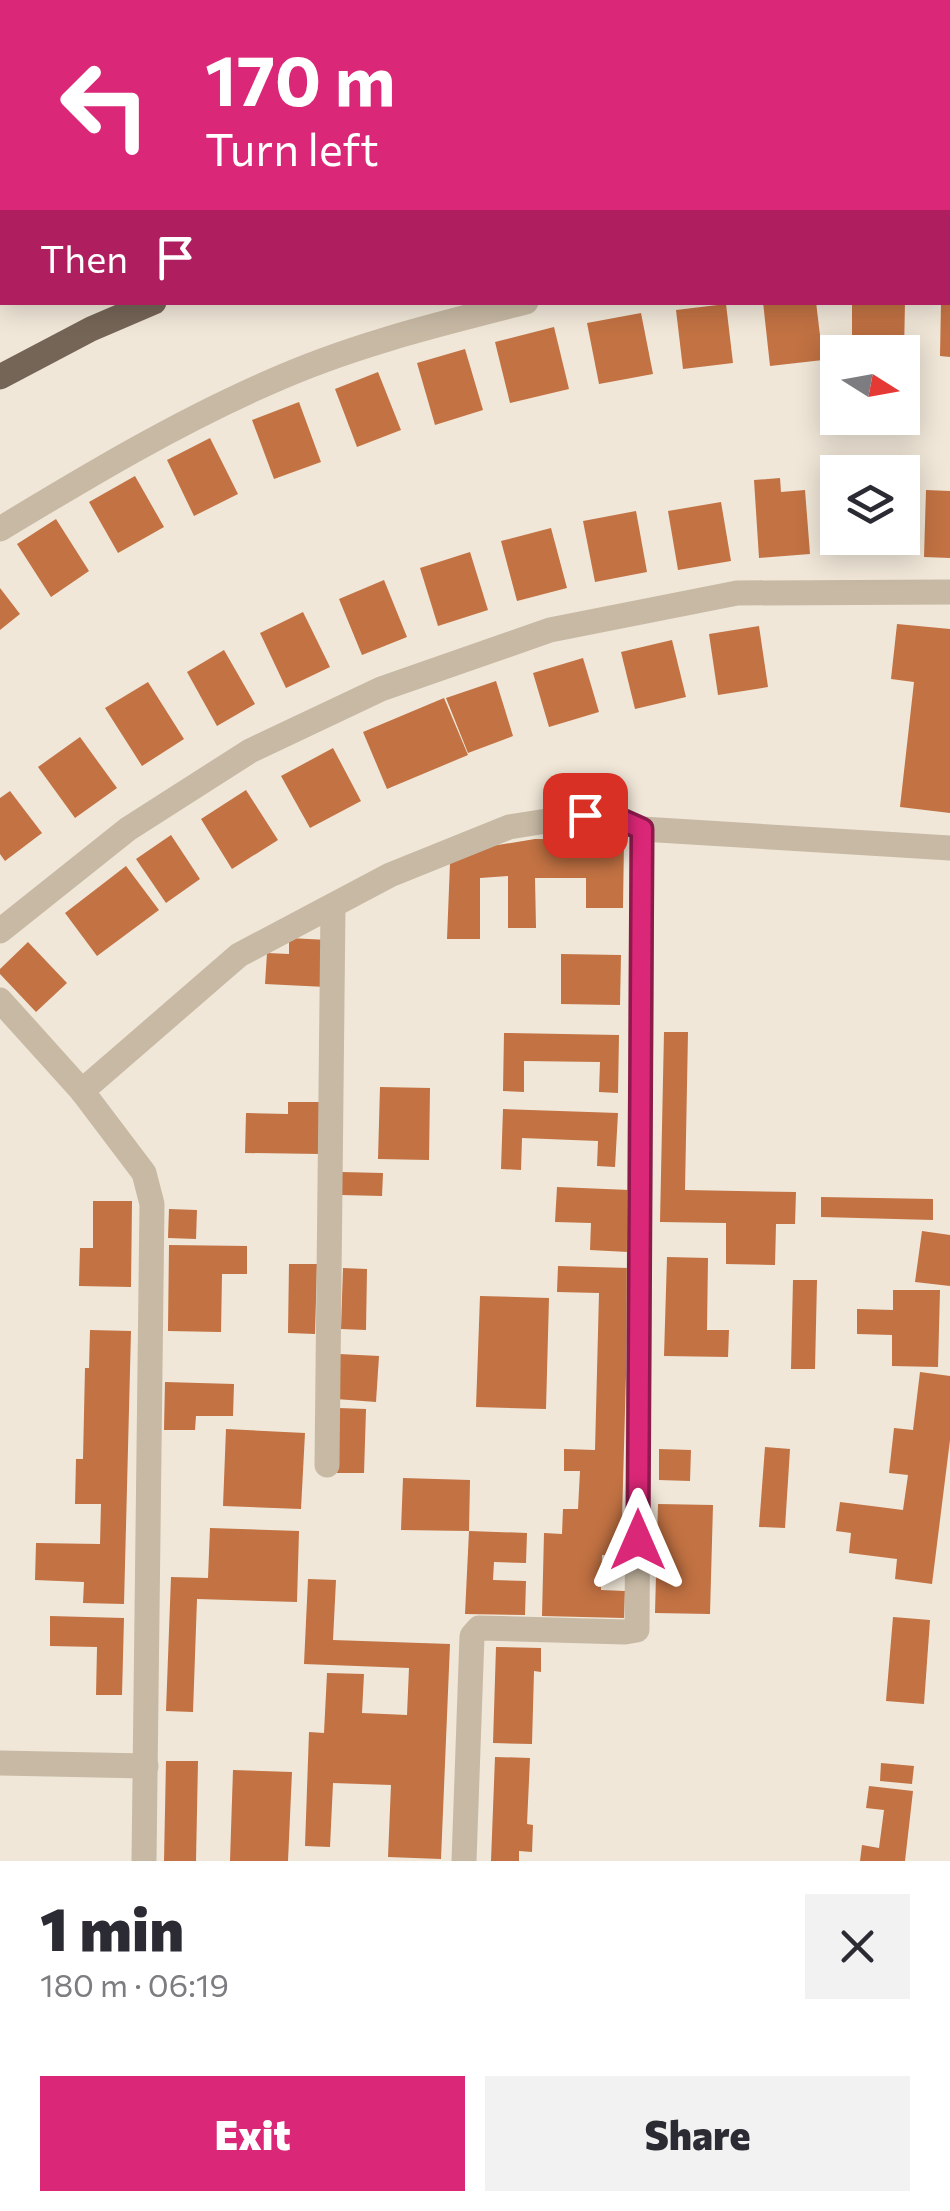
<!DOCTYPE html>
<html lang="en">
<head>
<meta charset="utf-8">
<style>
	:root { --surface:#fff; --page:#f2f2f3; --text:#2b2b33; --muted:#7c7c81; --accent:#db2777 }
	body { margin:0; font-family:Commissioner,sans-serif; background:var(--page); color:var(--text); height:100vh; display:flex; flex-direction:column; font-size:38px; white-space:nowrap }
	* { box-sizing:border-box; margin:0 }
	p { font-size:32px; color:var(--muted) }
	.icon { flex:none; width:55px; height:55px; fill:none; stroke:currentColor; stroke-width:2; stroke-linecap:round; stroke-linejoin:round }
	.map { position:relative; height:1861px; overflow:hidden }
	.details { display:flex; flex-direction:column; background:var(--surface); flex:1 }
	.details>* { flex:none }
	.guide { position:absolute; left:0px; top:0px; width:950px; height:305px; box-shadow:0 5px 25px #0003; background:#db2777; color:#fff; overflow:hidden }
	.needle { width:65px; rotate:101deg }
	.buttons { position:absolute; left:820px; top:335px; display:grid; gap:20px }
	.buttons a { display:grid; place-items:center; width:100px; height:100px; border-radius:0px; background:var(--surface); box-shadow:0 5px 25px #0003; font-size:50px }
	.pin { position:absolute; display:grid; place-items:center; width:85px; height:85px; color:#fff; margin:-42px; border-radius:20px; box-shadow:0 5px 15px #0006 }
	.me { position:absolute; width:110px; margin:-55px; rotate:0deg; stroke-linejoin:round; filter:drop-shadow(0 0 8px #0008) }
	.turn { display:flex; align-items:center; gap:35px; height:210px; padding:0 40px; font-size:45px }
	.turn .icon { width:130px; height:130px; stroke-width:2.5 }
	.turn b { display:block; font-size:70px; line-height:85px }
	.then { display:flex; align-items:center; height:95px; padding:0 40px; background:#0003; gap:20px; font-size:38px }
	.round { display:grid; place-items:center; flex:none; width:105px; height:105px; border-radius:0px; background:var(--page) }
	.headline { display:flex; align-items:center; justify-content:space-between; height:170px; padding:0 40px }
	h1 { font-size:60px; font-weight:800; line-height:75px }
	.action { display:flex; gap:20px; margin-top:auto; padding:20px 40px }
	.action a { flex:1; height:115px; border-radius:0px; background:var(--accent); color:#fff; font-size:40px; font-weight:800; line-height:115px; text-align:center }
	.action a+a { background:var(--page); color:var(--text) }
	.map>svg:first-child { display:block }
</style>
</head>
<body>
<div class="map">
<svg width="950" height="1861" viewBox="0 0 950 1861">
	<rect width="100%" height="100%" fill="#f0e7d8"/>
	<g fill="#c27243">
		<polygon points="763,302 816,302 823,360 770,366"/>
		<polygon points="852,302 905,302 904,352 852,352"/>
		<polygon points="941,302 950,302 950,357 940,356"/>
		<polygon points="726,304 733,363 683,369 676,310"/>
		<polygon points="641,313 653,374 599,384 587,323"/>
		<polygon points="554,327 569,389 510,403 495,342"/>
		<polygon points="465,349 483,410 435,425 417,363"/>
		<polygon points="378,372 401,430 357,447 335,389"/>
		<polygon points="299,402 321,462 274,479 252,420"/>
		<polygon points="210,438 238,494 194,516 167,460"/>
		<polygon points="135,476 164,527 118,553 89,502"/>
		<polygon points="780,478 781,492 805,490 810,554 759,558 754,480"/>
		<polygon points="926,490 950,491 950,558 924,557"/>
		<polygon points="721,502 731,561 678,570 668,511"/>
		<polygon points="636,511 647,572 595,582 583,521"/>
		<polygon points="56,519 89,571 51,597 17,544"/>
		<polygon points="551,528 567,588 517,601 501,541"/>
		<polygon points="840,538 892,538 893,553 840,555"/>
		<polygon points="470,552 488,610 438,626 420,568"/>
		<polygon points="384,580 407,637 362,655 339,599"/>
		<polygon points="0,588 20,614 0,630"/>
		<polygon points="303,612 330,667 286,688 260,633"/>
		<polygon points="897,624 950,629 950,813 900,807 914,682 891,679"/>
		<polygon points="759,626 768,687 718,695 709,634"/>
		<polygon points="672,640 686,697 635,709 621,652"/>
		<polygon points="224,650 255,704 217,726 187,672"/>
		<polygon points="583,658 599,712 549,727 533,673"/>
		<polygon points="496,681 513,736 468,753 446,698"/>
		<polygon points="148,682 184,739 142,766 105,708"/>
		<polygon points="444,698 468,755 387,789 363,732"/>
		<polygon points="80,737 117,788 75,818 38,767"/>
		<polygon points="333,748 361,801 310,828 281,776"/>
		<polygon points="246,790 278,840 232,869 201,819"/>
		<polygon points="10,791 42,833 5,861 0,854 0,798"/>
		<polygon points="171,835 200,879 166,903 136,859"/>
		<polygon points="535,839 624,840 623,908 586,908 586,878 535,878 536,928 508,928 508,876 480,878 480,939 447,939 450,863 480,848"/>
		<polygon points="126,866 159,910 97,956 65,913"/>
		<polygon points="289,938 328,940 326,987 265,984 267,953 289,954"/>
		<polygon points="28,942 67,983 36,1012 0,974 0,969"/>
		<polygon points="561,954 621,955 620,1005 561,1004"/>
		<polygon points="664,1032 688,1032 685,1190 796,1192 795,1224 776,1224 775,1265 726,1264 726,1223 660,1222"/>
		<polygon points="504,1033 619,1035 618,1093 599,1092 600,1062 524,1061 524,1092 503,1091"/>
		<polygon points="380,1087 430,1088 429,1160 378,1159"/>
		<polygon points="288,1102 322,1102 321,1154 245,1153 246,1113 288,1114"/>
		<polygon points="503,1109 618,1113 615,1167 597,1166 598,1141 522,1138 521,1170 501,1169"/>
		<polygon points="341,1172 383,1173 382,1196 341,1195"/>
		<polygon points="557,1187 630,1190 628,1252 590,1250 591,1223 555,1222"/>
		<polygon points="821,1197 933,1199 933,1220 821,1217"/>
		<polygon points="93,1201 132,1201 131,1287 79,1286 80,1248 93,1248"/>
		<polygon points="169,1209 197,1210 196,1239 168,1238"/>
		<polygon points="922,1231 950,1235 950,1286 915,1282"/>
		<polygon points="169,1245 247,1246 247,1274 222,1274 221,1332 168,1331"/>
		<polygon points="667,1257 708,1258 707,1330 729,1330 728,1357 664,1356"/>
		<polygon points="289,1264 317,1264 315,1334 288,1333"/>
		<polygon points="558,1266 629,1268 621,1555 602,1555 601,1590 625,1591 624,1618 542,1616 544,1533 562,1534 563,1509 578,1509 580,1471 564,1471 564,1449 595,1450 599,1293 557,1292"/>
		<polygon points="343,1268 367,1269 366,1330 341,1329"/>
		<polygon points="793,1280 817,1280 815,1369 791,1369"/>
		<polygon points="893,1290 940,1290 938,1367 892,1366 892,1335 857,1334 857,1309 893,1310"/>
		<polygon points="480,1296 549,1298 546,1409 476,1407"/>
		<polygon points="90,1330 131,1331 124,1604 83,1603 84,1582 35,1580 36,1543 100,1544 101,1504 75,1504 76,1459 83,1459 85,1368 89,1368"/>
		<polygon points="339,1354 379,1356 376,1402 336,1399"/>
		<polygon points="920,1372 950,1376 950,1440 932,1584 895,1579 897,1559 849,1553 851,1533 836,1531 840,1502 903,1510 908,1475 889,1473 894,1428 913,1430"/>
		<polygon points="165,1382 234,1384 233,1416 196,1416 195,1430 164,1430"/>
		<polygon points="339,1408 366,1409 364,1473 337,1473"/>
		<polygon points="226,1429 305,1433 301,1509 223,1506"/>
		<polygon points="765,1447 790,1449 785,1528 759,1527"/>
		<polygon points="659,1449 691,1450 690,1481 659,1480"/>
		<polygon points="403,1478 470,1480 469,1531 401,1530"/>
		<polygon points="658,1504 713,1505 710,1614 655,1613"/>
		<polygon points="210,1528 299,1531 297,1602 197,1599 193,1712 166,1711 171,1577 208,1578"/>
		<polygon points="469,1531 527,1533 526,1563 494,1562 493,1580 526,1581 525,1615 465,1614"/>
		<polygon points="308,1579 336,1580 333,1640 450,1644 441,1859 388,1857 391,1785 333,1783 330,1847 305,1846 309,1732 324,1733 327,1673 364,1674 362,1713 407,1715 409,1668 304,1664"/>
		<polygon points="50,1616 124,1618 122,1695 96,1695 97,1647 50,1646"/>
		<polygon points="893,1617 930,1620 924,1704 886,1701"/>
		<polygon points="496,1647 541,1648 541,1672 534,1671 532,1744 493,1743"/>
		<polygon points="495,1757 530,1758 527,1824 533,1825 532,1852 519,1851 519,1861 491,1861"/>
		<polygon points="166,1761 198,1761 196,1861 164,1861"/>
		<polygon points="881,1763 914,1766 912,1784 880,1781"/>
		<polygon points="233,1770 292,1772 288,1861 230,1861"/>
		<polygon points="869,1786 913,1791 905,1861 860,1861 862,1845 879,1848 884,1810 866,1808"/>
	</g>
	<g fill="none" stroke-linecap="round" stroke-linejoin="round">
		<g stroke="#c7b9a4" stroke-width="25">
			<polyline points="948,265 950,265"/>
			<path d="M0,529c88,-53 176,-106 270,-147 82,-37 170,-58 256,-80"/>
			<polyline points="0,931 128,829 250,751 381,689 550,630 737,593 950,592"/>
			<polyline points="0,1000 82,1091 144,1173 152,1204 144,1861"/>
			<polyline points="82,1091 239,955 390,875 509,827 585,815 615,817 642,829 950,848"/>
			<polyline points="327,1465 333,906"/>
			<polyline points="0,1763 146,1766"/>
			<polyline points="464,1861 472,1636 479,1628 625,1632 637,1630 642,829"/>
		</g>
		<g stroke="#756557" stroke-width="25">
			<polyline points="948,73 950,73"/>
			<polyline points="0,377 91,329 154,302"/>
		</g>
	</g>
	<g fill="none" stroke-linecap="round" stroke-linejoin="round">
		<defs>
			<polyline id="route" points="585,815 615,817 642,829 638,1540"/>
		</defs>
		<use href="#route" stroke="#8e194d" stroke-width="25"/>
		<use href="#route" stroke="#db2777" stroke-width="18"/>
	</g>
</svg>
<div class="buttons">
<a><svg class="needle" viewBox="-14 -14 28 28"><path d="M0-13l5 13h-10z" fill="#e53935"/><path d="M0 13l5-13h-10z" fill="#7c7c81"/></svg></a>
<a><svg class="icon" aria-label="layers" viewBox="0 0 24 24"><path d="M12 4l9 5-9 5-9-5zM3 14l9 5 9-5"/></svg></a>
</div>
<div class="pin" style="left:585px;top:815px;background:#d93025"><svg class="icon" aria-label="arrive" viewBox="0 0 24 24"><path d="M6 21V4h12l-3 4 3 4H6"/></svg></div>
<svg class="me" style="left:638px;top:1540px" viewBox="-20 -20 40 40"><path d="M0-17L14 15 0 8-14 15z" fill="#db2777" stroke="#fff" stroke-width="4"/></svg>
<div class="guide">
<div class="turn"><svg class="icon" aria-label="left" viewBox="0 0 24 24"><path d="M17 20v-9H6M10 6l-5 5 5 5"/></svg><div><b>170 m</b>Turn left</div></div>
<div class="then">Then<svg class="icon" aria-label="arrive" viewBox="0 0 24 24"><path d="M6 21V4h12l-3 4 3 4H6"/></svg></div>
</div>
</div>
<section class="details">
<div class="headline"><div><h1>1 min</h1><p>180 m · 06:19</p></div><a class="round"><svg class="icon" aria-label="close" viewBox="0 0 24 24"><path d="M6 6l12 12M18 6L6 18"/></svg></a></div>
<div class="action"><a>Exit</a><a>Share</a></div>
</section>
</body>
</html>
